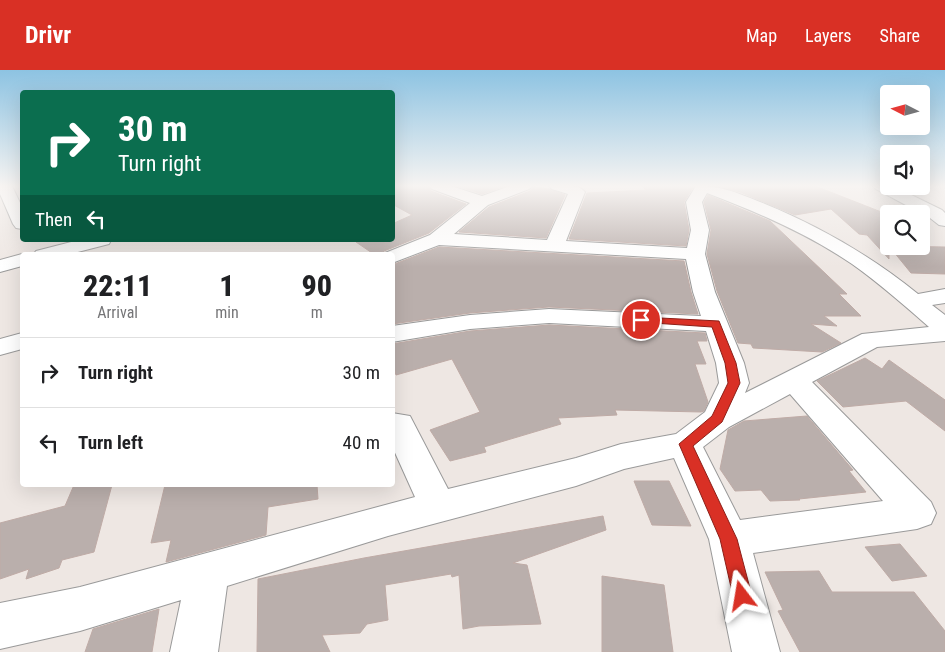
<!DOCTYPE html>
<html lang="en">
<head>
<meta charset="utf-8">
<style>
	:root { --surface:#fff; --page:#f2f2f2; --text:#202124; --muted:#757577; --line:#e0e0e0; --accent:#d93025 }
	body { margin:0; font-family:"Roboto Condensed",sans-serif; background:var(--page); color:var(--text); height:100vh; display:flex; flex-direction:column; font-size:19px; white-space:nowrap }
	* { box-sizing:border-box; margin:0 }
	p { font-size:16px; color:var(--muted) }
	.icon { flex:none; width:28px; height:28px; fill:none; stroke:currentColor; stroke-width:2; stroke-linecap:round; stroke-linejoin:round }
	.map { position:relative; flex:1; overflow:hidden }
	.details { position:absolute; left:20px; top:182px; width:375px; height:235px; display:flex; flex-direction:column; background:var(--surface); border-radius:5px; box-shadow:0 5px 20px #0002 }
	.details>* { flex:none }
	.banner { position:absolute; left:20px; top:20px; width:375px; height:152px; border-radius:5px; box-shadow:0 5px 20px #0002; background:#0b6e4f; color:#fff; overflow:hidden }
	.needle { width:32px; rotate:276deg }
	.fabs { position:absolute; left:880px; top:15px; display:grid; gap:10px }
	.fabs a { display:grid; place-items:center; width:50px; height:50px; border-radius:5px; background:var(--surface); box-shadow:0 5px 20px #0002; font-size:25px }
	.pin { position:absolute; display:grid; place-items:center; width:42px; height:42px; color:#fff; margin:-21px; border:2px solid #fff; border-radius:50%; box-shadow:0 1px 5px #0007 }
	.me { position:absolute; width:55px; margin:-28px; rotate:346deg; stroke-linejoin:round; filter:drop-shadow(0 0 4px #0008) }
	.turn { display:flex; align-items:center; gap:18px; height:105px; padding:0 15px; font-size:22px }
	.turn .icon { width:65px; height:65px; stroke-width:2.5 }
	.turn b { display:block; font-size:35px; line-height:42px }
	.then { display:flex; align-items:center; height:48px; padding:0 15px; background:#0003; gap:10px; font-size:19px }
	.eta { display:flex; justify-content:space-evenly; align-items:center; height:85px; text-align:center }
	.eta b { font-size:30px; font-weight:800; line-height:35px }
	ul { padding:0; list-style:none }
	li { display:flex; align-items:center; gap:15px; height:70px; padding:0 15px; border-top:1px solid var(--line) }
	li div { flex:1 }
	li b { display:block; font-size:19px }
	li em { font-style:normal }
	header { display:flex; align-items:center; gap:30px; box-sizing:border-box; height:70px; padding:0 25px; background:var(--accent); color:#fff }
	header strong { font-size:24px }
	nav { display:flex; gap:28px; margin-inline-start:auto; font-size:18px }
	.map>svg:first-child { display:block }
</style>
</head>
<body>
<header>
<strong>Drivr</strong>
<nav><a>Map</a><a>Layers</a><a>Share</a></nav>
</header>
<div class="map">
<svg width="945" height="582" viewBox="0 0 945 582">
	<rect width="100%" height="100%" fill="#eee7e3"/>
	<g fill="#baafac" stroke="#bfaba6">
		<polygon points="392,116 428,116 431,121 466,134 429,163 384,181 381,185 375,185 356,172 360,170 392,170 392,154 412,145 392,134"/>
		<polygon points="457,116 505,116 482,124"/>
		<polygon points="642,116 694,116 684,132 689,160 686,176 569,169 587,123 646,120"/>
		<polygon points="717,116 815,116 889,145 889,176 945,177 945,204 911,203 889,176 889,189 867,165 859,164 831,139 795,145 740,122"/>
		<polygon points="533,117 550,119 565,125 546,168 459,162 489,137 530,121"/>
		<polygon points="708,125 770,151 847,224 839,224 861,246 824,246 837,256 811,254 841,273 822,282 753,278 751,274 738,273 717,221 707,184 711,160 704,132"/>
		<polygon points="439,177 684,191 691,222 698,244 549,237 470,243 392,254 392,195"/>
		<polygon points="549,255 705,263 707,271 697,271 706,294 695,294 708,332 704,341 701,342 615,340 617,345 558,348 561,354 484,377 486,382 450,391 430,360 480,342 452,289 396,305 392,290 392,274 470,261"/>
		<polygon points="865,288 882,299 889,290 945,330 945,361 906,331 843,337 817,311"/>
		<polygon points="807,346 853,400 849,401 866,422 799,429 800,430 770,431 761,420 735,421 720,399 728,360 744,351"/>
		<polygon points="634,411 669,411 691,456 652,455"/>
		<polygon points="74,415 112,415 94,482 62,490 59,498 26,509 29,499 0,509 0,453 65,436"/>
		<polygon points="165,415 317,415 318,429 268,437 266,465 166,492 171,470 151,473"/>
		<polygon points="603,446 606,460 513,493 527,495 541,554 479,556 463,559 459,505 452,507 451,504 385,515 388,550 367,554 360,563 322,565 330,582 257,582 258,509 364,488"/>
		<polygon points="900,474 927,506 892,511 865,477"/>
		<polygon points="819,501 832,522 914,522 945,561 945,582 800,582 778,541 783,540 765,502"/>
		<polygon points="602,506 664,515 673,582 602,582"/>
		<polygon points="159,539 152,582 85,582 93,559"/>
	</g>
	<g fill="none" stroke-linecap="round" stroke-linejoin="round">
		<defs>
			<g id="minor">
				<polygon points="0,116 12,116 22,137 22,159 16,158 13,154 0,124"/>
				<path d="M430,116h21l31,10 28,-10h22l-3,3 -41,16 -34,29 93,6 21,-46 -16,-5 -3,-3c11,0 29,-3 36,6l-19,49 121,7 4,-18 -5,-28 10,-16c28,0 44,8 69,18 56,23 106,52 153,90l27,-5v14l-13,2 13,10v26l-68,6 -65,35 119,120 5,11 -5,11 -14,5 -164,24 27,99h-48l-23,-113 -35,-81 -50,11 -48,17 -188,50 -161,50 -9,66h-48l11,-52 -101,31 -80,18v-46l80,-16 335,-90 -23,-51v-33l18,3 38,73 128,-31 45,-14 55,-10 29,-22 14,-29 -3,-20 -10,-32 -157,-8 -79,6 -78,13v-16l78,-11 79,-6 152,7 -8,-24 -7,-33 -247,-14 -47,18v-8h-9l2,-2 45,-18 40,-32 -38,-14zM707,123c50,19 101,41 145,71 27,19 52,41 77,63l-67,7 -117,59 4,-10 -5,-20 -29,-71 -10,-38 4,-24 -7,-28zM790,324l93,107 -143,19 -37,-73 26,-20z"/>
				<polygon points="873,116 893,116 942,140 945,143 945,156 939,155 930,148 876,119"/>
				<polygon points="79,170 111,170 109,174 66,185 33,185 36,181"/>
				<polygon points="22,184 26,185 22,185 22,196 0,202 0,190"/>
				<polygon points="22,263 22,279 0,285 0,269"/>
			</g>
		</defs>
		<use href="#minor" stroke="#9a9a9a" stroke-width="2"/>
		<use href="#minor" fill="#fff" fill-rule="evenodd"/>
	</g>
	<linearGradient id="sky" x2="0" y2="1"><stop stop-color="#8dc3e2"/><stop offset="0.59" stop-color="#f7f4f2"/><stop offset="1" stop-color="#f7f4f2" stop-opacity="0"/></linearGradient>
	<rect width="945" height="197" fill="url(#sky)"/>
	<polygon fill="#d93025" stroke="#8d1f18" points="641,247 719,251 736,293 740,313 722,352 693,376 737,469 752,526 749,532 742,534 736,532 733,526 720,469 679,374 712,346 728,313 725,293 712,257 638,252 638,248"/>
</svg>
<div class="fabs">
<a><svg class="needle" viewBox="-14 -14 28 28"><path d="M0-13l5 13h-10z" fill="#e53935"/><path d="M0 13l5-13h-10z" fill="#757577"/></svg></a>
<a><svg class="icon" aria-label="sound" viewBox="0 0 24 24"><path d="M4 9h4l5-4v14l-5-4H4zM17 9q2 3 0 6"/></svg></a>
<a><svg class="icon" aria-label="search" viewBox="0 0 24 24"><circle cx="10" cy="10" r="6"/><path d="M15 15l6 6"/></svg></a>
</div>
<div class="pin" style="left:641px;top:250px;background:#d93025"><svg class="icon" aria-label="arrive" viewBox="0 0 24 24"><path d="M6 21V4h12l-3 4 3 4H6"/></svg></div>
<svg class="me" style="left:742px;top:526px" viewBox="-20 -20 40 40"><path d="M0-17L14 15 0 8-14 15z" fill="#d93025" stroke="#fff" stroke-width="4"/></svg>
<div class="banner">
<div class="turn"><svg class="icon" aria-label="right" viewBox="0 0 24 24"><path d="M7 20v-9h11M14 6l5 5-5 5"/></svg><div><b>30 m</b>Turn right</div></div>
<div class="then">Then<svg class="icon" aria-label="left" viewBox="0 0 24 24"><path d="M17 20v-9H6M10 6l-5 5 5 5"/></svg></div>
</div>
<section class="details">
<div class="eta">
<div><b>22:11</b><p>Arrival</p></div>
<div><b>1</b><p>min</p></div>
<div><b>90</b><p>m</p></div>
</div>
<ul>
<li><svg class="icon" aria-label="right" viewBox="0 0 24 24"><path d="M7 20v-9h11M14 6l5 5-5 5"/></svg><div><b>Turn right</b></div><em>30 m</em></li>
<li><svg class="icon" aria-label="left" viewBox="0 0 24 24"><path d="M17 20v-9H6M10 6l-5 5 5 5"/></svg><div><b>Turn left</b></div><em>40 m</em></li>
</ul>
</section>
</div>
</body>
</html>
